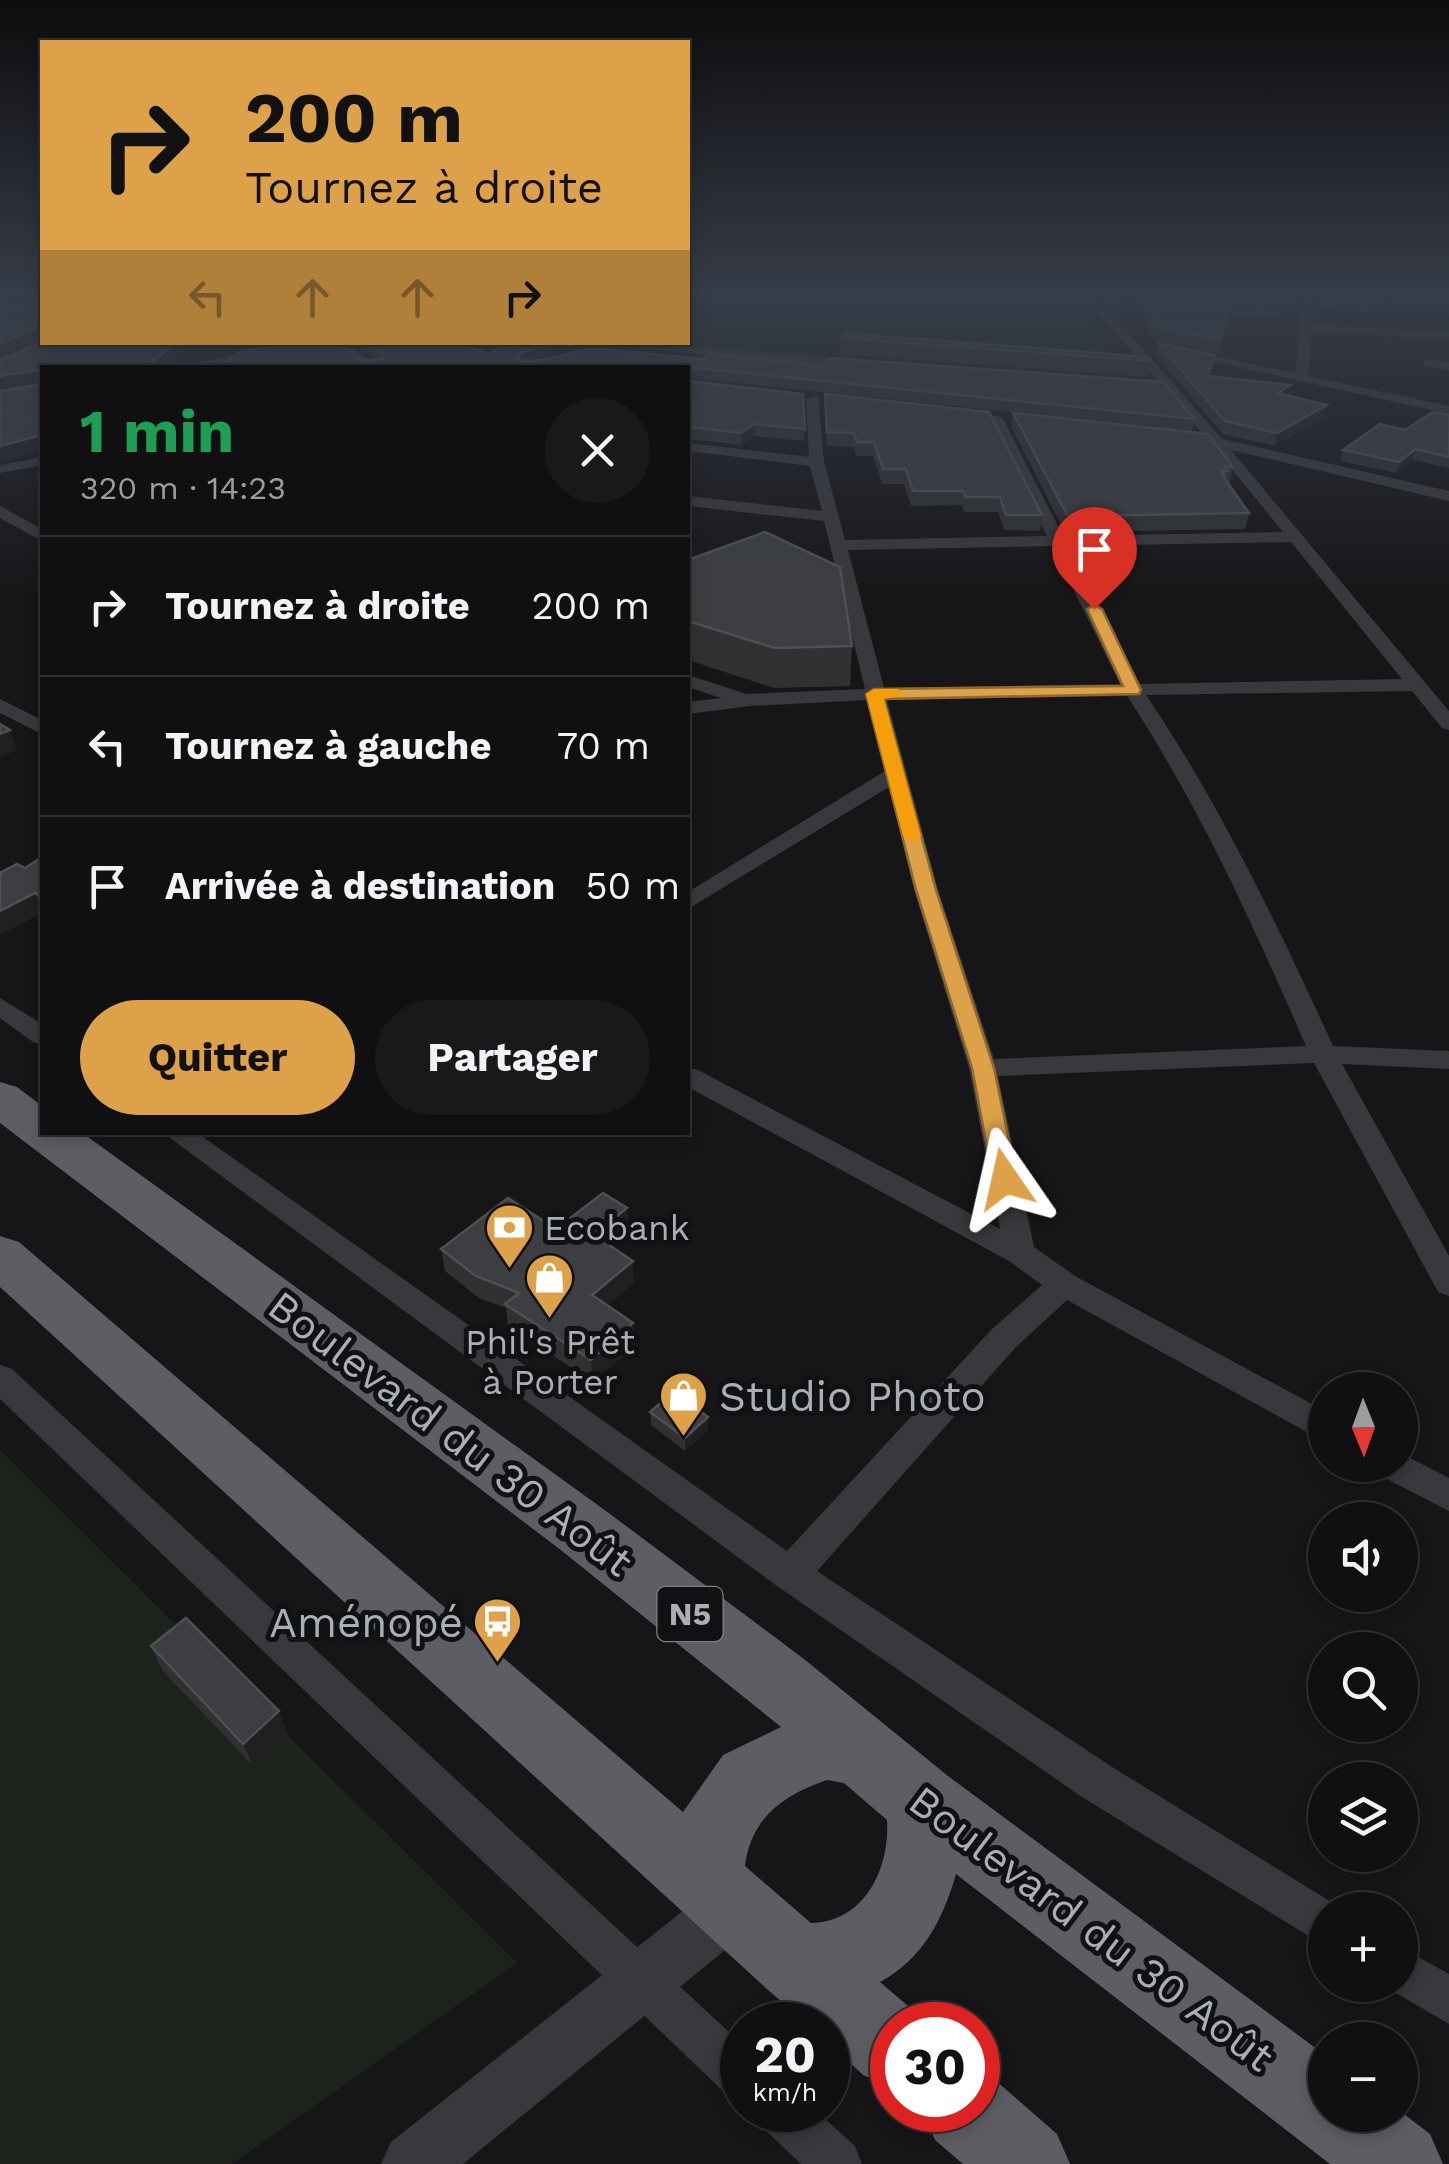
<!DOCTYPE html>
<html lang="fr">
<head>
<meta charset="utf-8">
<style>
	:root { --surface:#101012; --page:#19191b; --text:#f1f3f6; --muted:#9c9d9f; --line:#303032; --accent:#dda149 }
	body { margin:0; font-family:"Work Sans",sans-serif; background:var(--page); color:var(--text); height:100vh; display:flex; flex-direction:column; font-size:38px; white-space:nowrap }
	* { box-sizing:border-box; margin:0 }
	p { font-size:32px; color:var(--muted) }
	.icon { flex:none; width:55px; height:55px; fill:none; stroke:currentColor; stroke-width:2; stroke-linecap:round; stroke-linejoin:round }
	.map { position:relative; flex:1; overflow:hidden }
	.sheet { position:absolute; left:40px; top:365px; width:650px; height:770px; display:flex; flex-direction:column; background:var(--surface); border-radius:0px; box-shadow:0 5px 15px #0003,0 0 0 2px var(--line) }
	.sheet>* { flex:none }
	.guide { position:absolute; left:40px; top:40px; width:650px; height:305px; border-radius:0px; box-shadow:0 5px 15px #0003,0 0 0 2px var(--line); background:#dda149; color:#111; overflow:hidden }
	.needle { width:65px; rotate:179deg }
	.tools { position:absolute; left:1308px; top:1372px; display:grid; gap:20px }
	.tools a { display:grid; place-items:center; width:110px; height:110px; border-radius:50%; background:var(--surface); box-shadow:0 5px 15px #0003,0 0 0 2px var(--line); font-size:50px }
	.speed { position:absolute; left:720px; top:2002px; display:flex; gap:20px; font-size:50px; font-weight:700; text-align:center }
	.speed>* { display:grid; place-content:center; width:130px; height:130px; border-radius:50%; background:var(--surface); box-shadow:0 5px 15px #0003,0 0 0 2px var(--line); line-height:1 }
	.speed small { font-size:25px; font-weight:400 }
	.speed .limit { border:15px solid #d22; background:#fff; color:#111 }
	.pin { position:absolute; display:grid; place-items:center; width:85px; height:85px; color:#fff; margin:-102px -42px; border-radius:50% 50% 50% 0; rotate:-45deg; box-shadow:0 0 10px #0007 }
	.pin .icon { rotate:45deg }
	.me { position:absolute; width:110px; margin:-55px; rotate:349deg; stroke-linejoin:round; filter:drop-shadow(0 0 8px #0008) }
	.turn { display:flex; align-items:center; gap:35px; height:210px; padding:0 40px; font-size:45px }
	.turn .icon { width:130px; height:130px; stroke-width:2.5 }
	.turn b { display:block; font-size:70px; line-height:85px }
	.lanes { display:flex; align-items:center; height:95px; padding:0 40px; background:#0003; justify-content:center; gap:50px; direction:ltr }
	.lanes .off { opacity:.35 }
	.round { display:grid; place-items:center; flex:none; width:105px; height:105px; border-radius:52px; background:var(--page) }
	.head { display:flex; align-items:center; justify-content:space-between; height:170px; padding:0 40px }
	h1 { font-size:60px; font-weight:700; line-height:75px; color:#1e9e55 }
	.button { display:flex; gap:20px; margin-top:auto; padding:20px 40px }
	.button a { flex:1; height:115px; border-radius:60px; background:var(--accent); color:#111; font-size:40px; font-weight:700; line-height:115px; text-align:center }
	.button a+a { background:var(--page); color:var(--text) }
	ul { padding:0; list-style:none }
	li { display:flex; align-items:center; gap:30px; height:140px; padding:0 40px; border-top:2px solid var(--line) }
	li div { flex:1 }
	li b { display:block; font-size:38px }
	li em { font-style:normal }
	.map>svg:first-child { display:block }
</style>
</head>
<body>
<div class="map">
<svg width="1449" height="2164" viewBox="0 0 1449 2164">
	<rect width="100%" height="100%" fill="#161618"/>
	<g fill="#1d221d">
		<polygon points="688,296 1072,296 1139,381 631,343 688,342"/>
		<polygon points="0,1450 517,1963 232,2164 0,2164"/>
	</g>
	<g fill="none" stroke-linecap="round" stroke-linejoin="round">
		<g fill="#38393c" fill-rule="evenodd">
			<path d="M1084,296h12l126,143 227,52v10l-218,-51 218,261v19l-7,-2 -30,-37 -266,4c75,111 131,229 187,351l116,5v18l-107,-5 107,192v40l-11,-4 -124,-229 -316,13 36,171 41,29 250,135v31l-258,-142 -51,47 -199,224 295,196 229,141 -16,2v36l-243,-149 -305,-211 -615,-454h34l591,419 205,-222 50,-44 -33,-24 -321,-174v-20l10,3 302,159 -31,-161 -55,-178 -25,-103 -201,122v-17l197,-121 -17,-71 -118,6 -62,8v-12l33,-4 -33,-11v-12l59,19 118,-5 -41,-168 -136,-15v-10l134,15 -12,-45 -122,-15v-8l121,14 -3,-58 12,-3 6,66 21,78 202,-4 -58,-117 7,-4 7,4 60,117 220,-4 -70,-86 -37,-4 -2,-3 7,-4 24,2zM1291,542l111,137 -262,5 -72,-138zM1052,546l68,138 -236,4 -36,-138zM1127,696c73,111 126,229 179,350l-312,13 -56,-169 -51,-190z"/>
			<polygon points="1304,296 1316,296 1313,324 1449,332 1449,340 1312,331 1308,376 1449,406 1449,414 1170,352 1176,348 1295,373"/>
			<polygon points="0,302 42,304 42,310 0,308"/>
			<polygon points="296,342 325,342 202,368 172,368"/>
			<polygon points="327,342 343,342 382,368 366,368"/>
			<polygon points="565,342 628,342 865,360 871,364 865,368"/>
			<polygon points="1429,359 1449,362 1449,370 1424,366 1424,360"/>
			<polygon points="42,457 42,465 0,473 0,465"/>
			<polygon points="0,506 42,529 42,541 0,518"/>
			<polygon points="0,699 42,720 42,734 0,713"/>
			<polygon points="0,998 42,1024 42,1044 33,1042 0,1018"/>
			<polygon points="0,1365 12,1369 742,2044 742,2100 725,2093 0,1399"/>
			<polygon points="1400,1453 1449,1478 1449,1511 1381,1476 1375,1465 1400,1465"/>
			<polygon points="1400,1947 1449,1974 1449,2024 1384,1986 1400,1985"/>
			<polygon points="755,2110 815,2110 855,2146 862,2164 801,2164 762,2127"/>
		</g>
		<polygon fill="#38393c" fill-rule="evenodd" points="732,1880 752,1888 760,1908 752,1928 463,2164 381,2164 391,2142 712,1888"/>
		<g fill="#5c5e64" fill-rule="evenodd">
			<path d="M0,1082l17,5 25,19v26h39l525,379 198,148 144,117 377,279v60h75v-4l30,23 13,30h-113l-374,-290c-13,45 -33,85 -76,108l41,35 3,8h-32v62l-29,-12 -35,-33v-17h-19l-41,-35 -768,-703v-51l19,6 664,570 40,-57 58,-28 -219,-176 -562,-428zM827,1780l17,3 43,37c3,48 -22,102 -76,103l-66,-57c6,-48 38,-71 82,-86z"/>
			<polygon points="978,2073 995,2080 1057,2134 1070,2164 963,2164 935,2140 923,2110 978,2110"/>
		</g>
	</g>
	<g fill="#2f3133">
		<polygon points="1110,296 1302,296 1299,306 1285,305 1280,316 1228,315 1226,329 1217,353 1153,339 1136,302 1115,302"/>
		<polygon points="1319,296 1385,296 1386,302 1383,313 1318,308"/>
		<polygon points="1430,296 1449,296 1449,314 1434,313"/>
		<polygon points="841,338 1151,361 1148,377 840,354"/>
		<polygon points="350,342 463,342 488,355 552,355 534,360 544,360 590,348 1194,419 1192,431 688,378 688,368 218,368 376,360"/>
		<polygon points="1158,343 1212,367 1209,376 1287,396 1323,418 1274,446 1223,434 1156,355"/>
		<polygon points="688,381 805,429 804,441 754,436 741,445 688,439"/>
		<polygon points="825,394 1042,515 1040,531 1004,530 998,512 964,512 962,505 911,506 904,484 882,484 873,456 856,456 854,447 827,446"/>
		<polygon points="1013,413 1233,467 1230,482 1227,482 1249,513 1245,529 1076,532 1064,531 1012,428"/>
		<polygon points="1449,415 1449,468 1413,460 1396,473 1341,461 1343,450"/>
		<polygon points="688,560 852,646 850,686 774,688 688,660"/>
		<polygon points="42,857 42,913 25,868"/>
		<polygon points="627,1208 628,1230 609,1246 634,1283 607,1305 633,1323 635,1345 593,1382 508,1326 506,1308 479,1298 445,1271 441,1249 556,1229"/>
		<polygon points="650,1412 708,1430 685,1451 651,1425"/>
		<polygon points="151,1646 288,1734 253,1766 162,1670"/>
	</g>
	<g fill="#202022">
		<polygon points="42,326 42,341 0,360 0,344"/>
		<polygon points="176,342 196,342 166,368 145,368"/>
		<polygon points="551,344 552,355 521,364 517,357 520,353"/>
		<polygon points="37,370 41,384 0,391 0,376"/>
		<polygon points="1290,385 1287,398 1277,393"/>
		<polygon points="1327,405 1323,418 1274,446 1277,433"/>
		<polygon points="754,424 754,436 741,445 741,433"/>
		<polygon points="42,435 42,451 0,463 0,446"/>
		<polygon points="1416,449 1413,460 1396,473 1399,462"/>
		<polygon points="10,730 17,750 0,757 0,734"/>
		<polygon points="35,893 42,913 0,935 0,911"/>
		<polygon points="627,1208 628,1230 595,1257 594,1235"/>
		<polygon points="633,1261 634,1283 594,1317 592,1295"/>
		<polygon points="633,1323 635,1345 593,1382 591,1360"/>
		<polygon points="708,1417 708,1430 685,1451 685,1438"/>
		<polygon points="279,1711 288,1734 253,1766 243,1744"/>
	</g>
	<g fill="#3c3e41" stroke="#4e5053" stroke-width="2.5">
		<polygon points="1141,296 1286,296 1283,305 1224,302 1228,317 1220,340 1156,327"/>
		<polygon points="1327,296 1385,296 1386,302"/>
		<polygon points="1435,296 1449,296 1449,305 1437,303"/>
		<polygon points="42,297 42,326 0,344 0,304 23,307"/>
		<polygon points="844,333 1148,357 1151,361 841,338"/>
		<polygon points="42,342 176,342 145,368 42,368 42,435 0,446 0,391 41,384 42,373 37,370 0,376 0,360"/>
		<polygon points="287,342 336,342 362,360 383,359 383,354 365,342 463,342 488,355 509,342 537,342 551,344 520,353 517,357 521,361 544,360 590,348 703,359 710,354 825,366 831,358 1164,382 1194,419 685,367 218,368 238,353"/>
		<polygon points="1158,343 1215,355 1207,376 1290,385 1277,393 1327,405 1277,433 1225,421"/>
		<polygon points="688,381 803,394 805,429 754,424 741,433 688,427"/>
		<polygon points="825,394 989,412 1042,515 1006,515 1000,497 966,497 963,491 913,491 906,469 883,469 874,442 857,442 854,433 827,432"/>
		<polygon points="1433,412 1449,415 1449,457 1416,449 1399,462 1343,450 1380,424 1405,430"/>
		<polygon points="1013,413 1208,434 1233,467 1225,467 1228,471 1222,471 1225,475 1222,475 1249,513 1079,516 1067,515"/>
		<polygon points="765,532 840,567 852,646 775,648 688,621 688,560"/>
		<polygon points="0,724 10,730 0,734"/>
		<polygon points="42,857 42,896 35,893 0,911 0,873 17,864 25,868"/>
		<polygon points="603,1193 627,1208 594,1235 633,1261 592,1295 633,1323 591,1360 505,1304 519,1293 476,1276 441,1249 508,1198 556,1229"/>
		<polygon points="673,1392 708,1417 685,1438 650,1412"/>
		<polygon points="186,1618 279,1711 243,1744 151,1646"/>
	</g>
	<linearGradient id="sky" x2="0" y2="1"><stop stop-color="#0c0c0d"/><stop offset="0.49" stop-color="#363c48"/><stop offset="1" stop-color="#363c48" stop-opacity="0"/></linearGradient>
	<rect width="1449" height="599" fill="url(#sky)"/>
	<polygon fill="#dda149" stroke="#90692f" stroke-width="2.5" points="1094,605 1102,609 1141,690 1139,694 884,699 936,890 994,1068 1017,1179 1005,1187 993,1179 972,1068 916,890 866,694 874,689 1123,686 1087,609"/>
	<polygon fill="#f59e0b" points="874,689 898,689 906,694 884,699 921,836 919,840 912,842 903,836 866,694"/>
	<defs>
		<symbol id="bank-pin" viewBox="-11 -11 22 30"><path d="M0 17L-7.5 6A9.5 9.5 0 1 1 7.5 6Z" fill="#dda149" stroke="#111113"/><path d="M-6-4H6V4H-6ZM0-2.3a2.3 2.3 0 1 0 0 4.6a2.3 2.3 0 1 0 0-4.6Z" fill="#fff"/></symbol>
		<symbol id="shop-pin" viewBox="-11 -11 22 30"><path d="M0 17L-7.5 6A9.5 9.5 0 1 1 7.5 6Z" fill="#dda149" stroke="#111113"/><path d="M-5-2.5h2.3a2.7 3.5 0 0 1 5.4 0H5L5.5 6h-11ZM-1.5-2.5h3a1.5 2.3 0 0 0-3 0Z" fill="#fff"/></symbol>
		<symbol id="bus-pin" viewBox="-11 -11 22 30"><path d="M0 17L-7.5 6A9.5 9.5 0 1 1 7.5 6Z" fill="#dda149" stroke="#111113"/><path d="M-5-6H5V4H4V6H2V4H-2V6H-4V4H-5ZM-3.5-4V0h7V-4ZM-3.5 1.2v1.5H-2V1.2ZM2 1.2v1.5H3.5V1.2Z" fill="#fff"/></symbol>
	</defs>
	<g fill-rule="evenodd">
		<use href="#bank-pin" x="482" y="1200" width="55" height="75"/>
		<use href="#shop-pin" x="522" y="1250" width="55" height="75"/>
		<use href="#shop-pin" x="656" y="1368" width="55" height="75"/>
		<use href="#bus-pin" x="470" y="1594" width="55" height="75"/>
	</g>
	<g text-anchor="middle" stroke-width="10" stroke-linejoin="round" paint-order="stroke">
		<rect fill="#111113" stroke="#7c8085" stroke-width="2.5" x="657.5" y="1587" width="65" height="54" rx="8"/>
		<g font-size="32" font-weight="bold" fill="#aaafb6">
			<text x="690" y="1625">N5</text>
		</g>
		<g font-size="35" fill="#aaafb6" stroke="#111113" text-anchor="start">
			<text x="544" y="1240">Ecobank</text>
			<text x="550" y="1354" text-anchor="middle">Phil's Prêt<tspan x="550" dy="40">à Porter</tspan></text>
		</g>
		<g font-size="42" fill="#aaafb6" stroke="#111113" text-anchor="start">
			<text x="719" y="1411">Studio Photo</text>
			<text x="463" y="1637" text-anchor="end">Aménopé</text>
		</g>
		<g font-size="42" fill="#aaafb6" stroke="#111113">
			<text transform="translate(451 1433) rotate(37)" y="15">Boulevard du 30 Août</text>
			<text transform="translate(1092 1928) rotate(37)" y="15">Boulevard du 30 Août</text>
		</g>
	</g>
</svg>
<div class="tools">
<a><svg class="needle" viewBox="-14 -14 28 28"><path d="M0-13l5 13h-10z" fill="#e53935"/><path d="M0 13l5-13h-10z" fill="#9c9d9f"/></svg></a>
<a><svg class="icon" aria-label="sound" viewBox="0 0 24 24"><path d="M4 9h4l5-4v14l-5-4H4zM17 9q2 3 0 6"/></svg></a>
<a><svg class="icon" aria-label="search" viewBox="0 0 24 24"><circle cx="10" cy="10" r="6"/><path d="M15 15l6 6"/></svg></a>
<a><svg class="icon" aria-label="layers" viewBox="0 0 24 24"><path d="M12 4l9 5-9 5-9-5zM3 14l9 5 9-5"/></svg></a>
<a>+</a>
<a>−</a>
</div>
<div class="speed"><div>20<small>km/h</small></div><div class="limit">30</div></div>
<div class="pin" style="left:1094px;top:609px;background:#d93025"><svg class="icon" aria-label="arrive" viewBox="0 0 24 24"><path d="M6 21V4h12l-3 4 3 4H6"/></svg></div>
<svg class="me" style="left:1005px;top:1179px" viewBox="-20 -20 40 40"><path d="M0-17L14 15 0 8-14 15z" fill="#dda149" stroke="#fff" stroke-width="4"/></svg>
<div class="guide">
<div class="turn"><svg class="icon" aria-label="right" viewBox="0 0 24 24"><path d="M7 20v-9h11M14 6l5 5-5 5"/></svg><div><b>200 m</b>Tournez à droite</div></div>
<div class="lanes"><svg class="icon off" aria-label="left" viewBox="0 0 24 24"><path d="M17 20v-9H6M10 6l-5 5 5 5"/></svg><svg class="icon off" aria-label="ahead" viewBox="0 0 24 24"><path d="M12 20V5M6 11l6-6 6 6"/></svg><svg class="icon off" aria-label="ahead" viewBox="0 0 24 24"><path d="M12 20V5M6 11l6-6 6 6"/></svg><svg class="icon" aria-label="right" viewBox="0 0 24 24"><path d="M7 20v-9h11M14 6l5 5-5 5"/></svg></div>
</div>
<section class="sheet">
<div class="head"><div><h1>1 min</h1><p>320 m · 14:23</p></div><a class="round"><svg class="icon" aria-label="close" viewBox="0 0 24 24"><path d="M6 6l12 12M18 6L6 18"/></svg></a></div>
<ul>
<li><svg class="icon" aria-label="right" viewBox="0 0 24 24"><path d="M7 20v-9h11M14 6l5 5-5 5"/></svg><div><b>Tournez à droite</b></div><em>200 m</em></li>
<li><svg class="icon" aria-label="left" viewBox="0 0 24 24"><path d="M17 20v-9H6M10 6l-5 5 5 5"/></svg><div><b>Tournez à gauche</b></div><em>70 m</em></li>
<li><svg class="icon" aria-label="arrive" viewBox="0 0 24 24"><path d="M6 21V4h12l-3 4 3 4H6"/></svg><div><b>Arrivée à destination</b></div><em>50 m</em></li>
</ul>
<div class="button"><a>Quitter</a><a>Partager</a></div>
</section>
</div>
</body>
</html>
